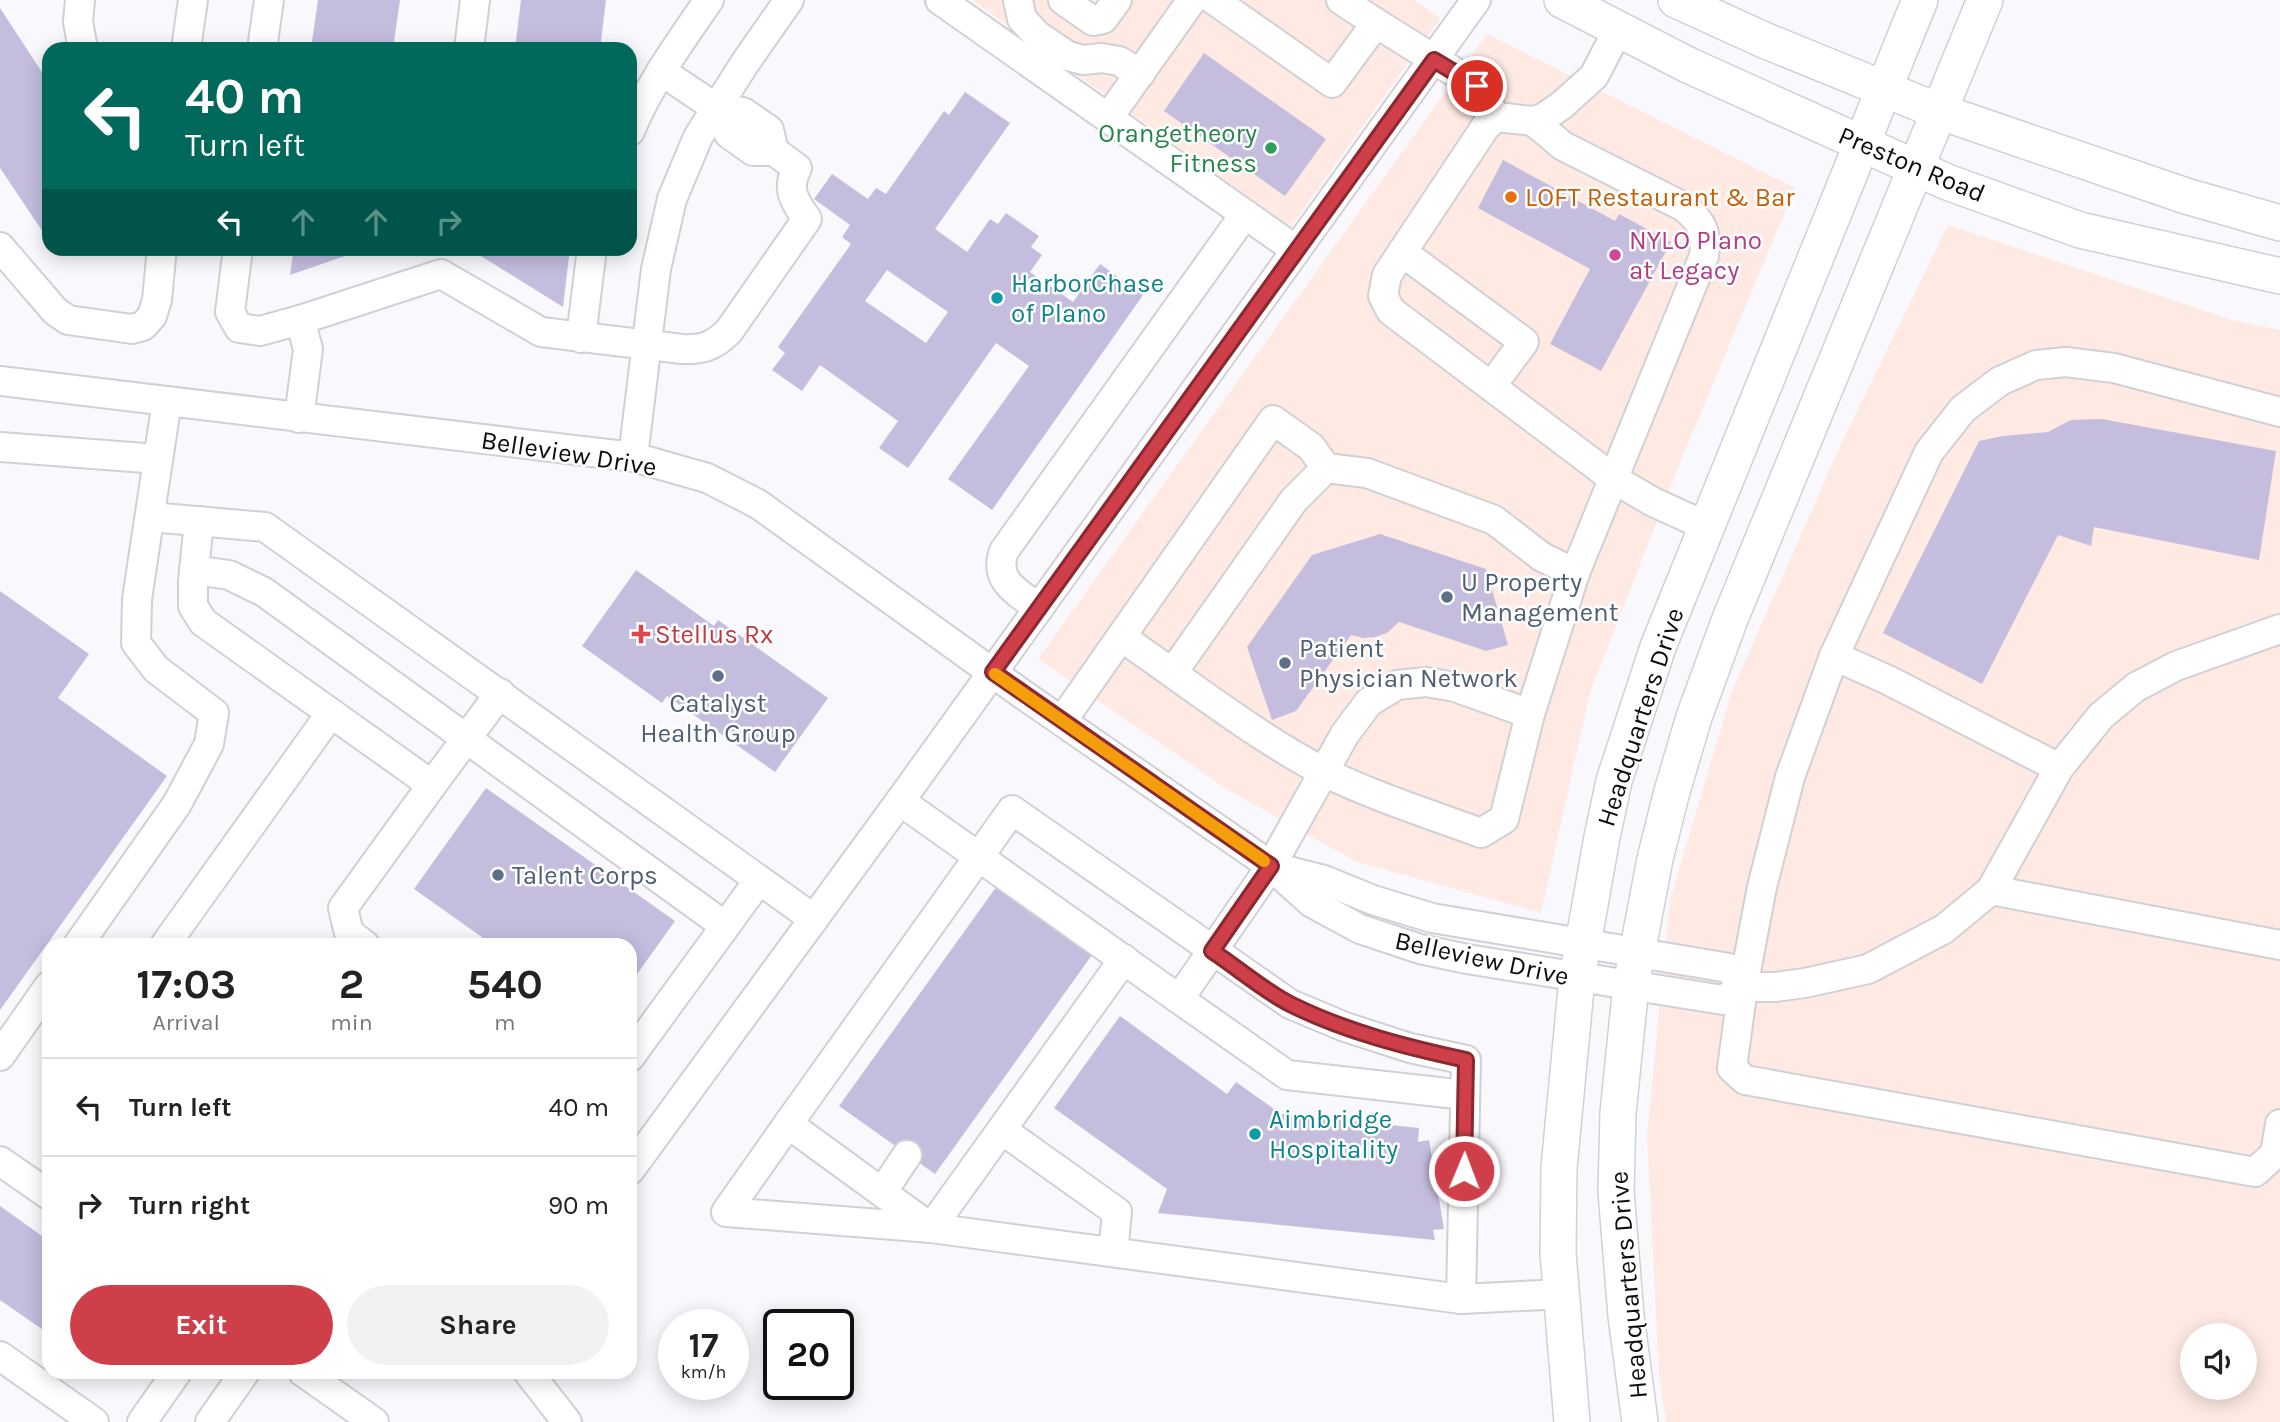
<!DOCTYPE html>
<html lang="en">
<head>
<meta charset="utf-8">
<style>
	:root { --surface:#fff; --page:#f2f2f2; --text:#222; --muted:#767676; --line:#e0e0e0; --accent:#cf3f49 }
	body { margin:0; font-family:Karla,sans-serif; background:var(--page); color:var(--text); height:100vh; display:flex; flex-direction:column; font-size:26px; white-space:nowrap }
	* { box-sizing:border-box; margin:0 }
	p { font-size:23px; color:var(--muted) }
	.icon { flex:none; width:38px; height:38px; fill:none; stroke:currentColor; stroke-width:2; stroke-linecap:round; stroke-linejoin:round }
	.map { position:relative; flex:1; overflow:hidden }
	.sheet { position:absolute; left:42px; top:938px; width:595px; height:441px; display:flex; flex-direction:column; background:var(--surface); border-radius:21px; box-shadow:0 4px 18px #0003 }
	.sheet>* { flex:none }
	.guide { position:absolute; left:42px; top:42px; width:595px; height:214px; border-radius:21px; box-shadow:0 4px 18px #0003; background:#00695c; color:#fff; overflow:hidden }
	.controls { position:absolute; left:2180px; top:1323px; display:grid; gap:14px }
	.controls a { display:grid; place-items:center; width:77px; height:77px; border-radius:50%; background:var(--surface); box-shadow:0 4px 18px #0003; font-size:35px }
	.speed { position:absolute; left:658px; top:1309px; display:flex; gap:14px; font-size:35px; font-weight:700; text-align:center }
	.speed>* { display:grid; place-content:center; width:91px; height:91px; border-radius:50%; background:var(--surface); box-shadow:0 4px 18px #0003; line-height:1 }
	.speed small { font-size:18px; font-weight:400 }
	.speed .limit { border:4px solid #111; border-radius:10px; background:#fff; color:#111 }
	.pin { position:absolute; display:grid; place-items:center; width:60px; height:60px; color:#fff; margin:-30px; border:4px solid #fff; border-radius:50%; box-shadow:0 2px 7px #0007 }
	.me { position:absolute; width:77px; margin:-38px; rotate:1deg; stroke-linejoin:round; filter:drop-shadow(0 0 5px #0008) }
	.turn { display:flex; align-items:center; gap:24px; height:147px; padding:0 28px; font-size:32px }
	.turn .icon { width:91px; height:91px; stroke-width:2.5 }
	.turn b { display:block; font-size:49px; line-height:60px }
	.lanes { display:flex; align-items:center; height:66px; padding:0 28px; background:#0003; justify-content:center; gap:35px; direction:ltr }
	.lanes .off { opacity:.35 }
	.eta { display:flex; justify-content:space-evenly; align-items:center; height:119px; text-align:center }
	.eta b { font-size:42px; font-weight:700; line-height:49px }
	.primary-button { display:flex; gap:14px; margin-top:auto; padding:14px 28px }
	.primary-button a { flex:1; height:80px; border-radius:42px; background:var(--accent); color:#fff; font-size:28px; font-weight:700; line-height:80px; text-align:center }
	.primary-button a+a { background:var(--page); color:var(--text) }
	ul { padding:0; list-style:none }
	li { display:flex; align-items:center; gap:21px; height:98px; padding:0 28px; border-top:2px solid var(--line) }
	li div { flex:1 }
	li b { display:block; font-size:26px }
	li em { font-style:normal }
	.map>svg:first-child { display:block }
</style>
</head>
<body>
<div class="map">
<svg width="2280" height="1422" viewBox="0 0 2280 1422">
	<rect width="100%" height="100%" fill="#f9f8fd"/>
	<g fill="#feeae3" fill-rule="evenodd">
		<polygon points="972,0 1414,0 1440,18 1291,227"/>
		<polygon points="1487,34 1795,188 1679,465 1590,692 1541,913 1357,862 1228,790 1038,659"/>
		<path d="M1948,225l287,96 45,9v1092h-614l-7,-48 -12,-238 23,-236 62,-209 110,-249zM2193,1335h52v53h-52z"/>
	</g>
	<g fill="#c4bdde" fill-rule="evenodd">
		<polygon points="318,0 400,0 393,49 321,49 312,41"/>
		<polygon points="521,0 606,0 600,49 515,49"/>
		<polygon points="0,8 49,83 49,241 0,168"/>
		<polygon points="1204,53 1326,139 1285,196 1164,111"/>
		<path d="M965,92l45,31 -75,106 32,23 23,-33 8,5 8,-11 33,23 -8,11 11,8 -12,17 43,30 27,-38 43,31 -151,215 -44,-31 81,-113 -33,-23 -88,125 -29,-20 19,-27 -78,-56 -18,26 -30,-21 13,-17 -7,-6 73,-103 -9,-7 8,-12 -36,-26 18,-25 36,25 8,-11 10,6 58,-83 5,4zM887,270l61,42 -22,31 -61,-42z"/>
		<polygon points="1503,160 1615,221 1619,214 1671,242 1601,371 1550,344 1590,269 1478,208"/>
		<polygon points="294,248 365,248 365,249 290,275"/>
		<polygon points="482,248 570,248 563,307 481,256"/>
		<polygon points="2102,419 2276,451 2259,560 2094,527 2091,546 2058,535 1982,684 1883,633 1979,441 2003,436 2048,432 2071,420"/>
		<polygon points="1380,534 1486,569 1508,645 1486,651 1399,622 1387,633 1375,637 1363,638 1351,635 1296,711 1272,720 1247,647 1312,555"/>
		<polygon points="636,570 714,626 718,620 828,698 775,772 667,696 662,703 582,646"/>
		<polygon points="0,591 89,654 58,698 167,776 0,1010"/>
		<polygon points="486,788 675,921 630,984 630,945 493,945 414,889"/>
		<polygon points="1002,879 1097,948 935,1174 839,1106"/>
		<polygon points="1120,1016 1227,1094 1236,1082 1281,1114 1419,1128 1418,1142 1429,1140 1444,1229 1433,1230 1435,1240 1158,1213 1167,1189 1054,1108"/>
		<polygon points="0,1206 49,1241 49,1334 0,1300"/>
	</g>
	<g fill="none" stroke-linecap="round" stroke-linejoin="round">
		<defs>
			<g id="minor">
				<polyline points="80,0 78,22 83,49"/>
				<polyline points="940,0 1296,250"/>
				<polyline points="1018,0 1022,19 1037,35 1068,56 1083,60 1102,58 1119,61 1140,74"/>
				<polyline points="1063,0 1093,21 1103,19 1117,0"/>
				<polyline points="1214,0 1332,83 1376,23 1477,86 1496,117"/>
				<polyline points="1341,0 1376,23"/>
				<polyline points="1618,30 1594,76 1562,105 1543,118 1533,121 1496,117 1486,126 1387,275 1383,296 1391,311 1614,479 1653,502 1706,526"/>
				<polyline points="186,49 193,0"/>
				<polyline points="262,49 269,0"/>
				<polyline points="469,49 475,0"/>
				<polyline points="661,71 716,108 743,112 769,130 774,151"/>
				<polyline points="1108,118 1192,0"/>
				<path d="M630,131c20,-48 50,-89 79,-131"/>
				<polyline points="0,247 55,311 68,320 132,329 143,326 152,316 157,300 162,248"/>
				<polyline points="238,248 230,312 239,328 260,331 300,320 308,349 299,418"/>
				<polyline points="1402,252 1524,342 1492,385"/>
				<path d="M300,320l141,-46 100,58 141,17c21,1 32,-3 47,-18l78,-112c-13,-18 -21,-30 -10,-51l-23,-17h-21l-24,-17 -13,-26"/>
				<polyline points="581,338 592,248"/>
				<polyline points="0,381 633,457 707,478 758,504 1018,691 1271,866 1312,903 1360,929 1420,949 1467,959 1723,1000 1743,987 1775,987 1805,983 1868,969 1944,929 1991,890 2059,768 2101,716 2136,687 2176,666 2280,629"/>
				<polyline points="2280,412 2114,368 2066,362 2036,365 2000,381 1963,409 1929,452 1834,656 1790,777 1762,887 1743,987 1732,1068 1745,1080 2255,1172 2275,1154 2280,1124"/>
				<polyline points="0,447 158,459"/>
				<polyline points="633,457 656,269 672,199 698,137 745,63 789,0"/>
				<polyline points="150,517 265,527 814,919"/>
				<polyline points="199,521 193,581 193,606 203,622 432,785 500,693"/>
				<polyline points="194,570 229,575 264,592 725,926"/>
				<path d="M1039,608c-22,-16 -46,-27 -35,-57l241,-337"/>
				<path d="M1121,637c66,45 135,100 205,136 50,24 103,41 155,60l23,-14 26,-105 45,-141 129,-317c3,-25 -1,-33 -20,-49l-121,-61 -30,-25"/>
				<polyline points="1834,656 1888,680 2059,768"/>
				<polyline points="1173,672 1294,500 1326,468 1367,473 1494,520 1542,557 1575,573"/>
				<polyline points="1062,721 1273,420 1311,447 1326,468"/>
				<polyline points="900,801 1179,999 1271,866 1345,734 1369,702 1397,685 1426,682 1455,687 1530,714"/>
				<polyline points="1277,868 1324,880 1373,900 1432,918 1729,968 1743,987"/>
				<polyline points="1991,890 2280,945"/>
				<polyline points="78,945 177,804 209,744 214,713 156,669 136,643 137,599 167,401"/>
				<polyline points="165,945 331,713"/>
				<polyline points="365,945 349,933 343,908 432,785"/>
				<polyline points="1124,959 931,1228 788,1124 1012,810 1290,1004 1345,1027 1410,1048 1466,1060 1461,1299"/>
				<polyline points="1179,999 1287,1075 1465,1095"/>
				<polyline points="0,1056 49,986"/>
				<polyline points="630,1057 759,880"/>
				<polyline points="788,1124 726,1212 931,1228 1461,1299 1562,1294"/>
				<polyline points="1002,1130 1117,1212 1113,1252"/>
				<polyline points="0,1161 49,1195"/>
				<polyline points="630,1170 900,801 1476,0"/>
				<polyline points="883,1191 907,1155"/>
				<polyline points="0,1356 94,1422"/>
				<polyline points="303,1372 374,1422"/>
				<polyline points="528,1372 567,1422"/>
				<polyline points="142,1422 177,1372"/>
				<polyline points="210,1422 245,1372"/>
			</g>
			<g id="major">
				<polyline points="1562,0 1688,65 1947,182 2080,230 2280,276"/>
				<polyline points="1676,0 1764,40 1938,111 2186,196 2280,223"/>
				<polyline points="1572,1422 1558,1253 1559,1168 1577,978 1602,837 1614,781 1658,647 1920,0"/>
				<polyline points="1640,1422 1626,1316 1616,1191 1618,1113 1631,985 1655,859 1671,795 1694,717 1730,619 1985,0"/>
			</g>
		</defs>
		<use href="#minor" stroke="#d1d0d5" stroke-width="32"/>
		<use href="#major" stroke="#d1d0d5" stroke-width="38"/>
		<use href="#minor" stroke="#fff" stroke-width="28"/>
		<use href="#major" stroke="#fff" stroke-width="35"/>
	</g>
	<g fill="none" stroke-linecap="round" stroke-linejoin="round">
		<defs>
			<path id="route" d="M1464,1171l2,-111c-60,-13 -119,-28 -174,-55 -28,-14 -54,-37 -80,-54l59,-85 -278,-194 441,-612 43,26"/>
		</defs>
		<use href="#route" stroke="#87292f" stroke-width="18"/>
		<use href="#route" stroke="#cf3f49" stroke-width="12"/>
		<polyline stroke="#f59e0b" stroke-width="12" points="995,674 1264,861"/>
	</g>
	<circle fill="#2e9e5b" stroke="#fff" stroke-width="2.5" cx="1271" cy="148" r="7"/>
	<circle fill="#e8710a" stroke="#fff" stroke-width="2.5" cx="1511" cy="197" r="7"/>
	<circle fill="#d1479c" stroke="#fff" stroke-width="2.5" cx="1615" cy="255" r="7"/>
	<g fill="#0f9aa8" stroke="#fff" stroke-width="2.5">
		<circle cx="997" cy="298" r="7"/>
		<circle cx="1255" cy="1134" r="7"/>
	</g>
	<g fill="#5c6f8a" stroke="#fff" stroke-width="2.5">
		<circle cx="1447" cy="597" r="7"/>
		<circle cx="1285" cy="663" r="7"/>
		<circle cx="718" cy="676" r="7"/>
		<circle cx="498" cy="875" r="7"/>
	</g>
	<path fill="#e0444e" stroke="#fff" stroke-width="2.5" d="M637.5 623.5h7v7h7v7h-7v7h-7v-7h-7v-7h7z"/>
	<g text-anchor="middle" stroke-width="5" stroke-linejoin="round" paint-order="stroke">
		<g font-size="26" fill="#27864d" stroke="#fff" text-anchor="end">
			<text x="1257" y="142">Orangetheory<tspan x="1257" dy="30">Fitness</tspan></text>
		</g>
		<g font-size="26" fill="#0d0c0e" stroke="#fff">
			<text transform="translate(1912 164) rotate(23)" y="9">Preston Road</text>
			<text transform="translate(569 453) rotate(9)" y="9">Belleview Drive</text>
			<text transform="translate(1640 717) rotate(-72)" y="9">Headquarters Drive</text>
			<text transform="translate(1482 958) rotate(12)" y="9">Belleview Drive</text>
			<text transform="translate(1628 1285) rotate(-95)" y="9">Headquarters Drive</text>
		</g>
		<g font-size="26" fill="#c56008" stroke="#fff" text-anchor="start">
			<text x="1525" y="206">LOFT Restaurant &amp; Bar</text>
		</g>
		<g font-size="26" fill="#b23c85" stroke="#fff" text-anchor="start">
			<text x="1629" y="249">NYLO Plano<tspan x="1629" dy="30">at Legacy</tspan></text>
		</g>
		<g font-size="26" fill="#0d838f" stroke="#fff" text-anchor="start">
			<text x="1011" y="292">HarborChase<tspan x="1011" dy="30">of Plano</tspan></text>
			<text x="1269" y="1128">Aimbridge<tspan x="1269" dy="30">Hospitality</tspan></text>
		</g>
		<g font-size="26" fill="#4e5e75" stroke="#fff" text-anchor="start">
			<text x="1461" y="591">U Property<tspan x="1461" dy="30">Management</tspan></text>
			<text x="1299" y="657">Patient<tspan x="1299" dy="30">Physician Network</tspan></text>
			<text x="718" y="712" text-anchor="middle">Catalyst<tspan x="718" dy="30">Health Group</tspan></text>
			<text x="512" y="884">Talent Corps</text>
		</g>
		<g font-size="26" fill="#be3a42" stroke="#fff" text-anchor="start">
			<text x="655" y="643">Stellus Rx</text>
		</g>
	</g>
</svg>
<div class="controls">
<a><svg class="icon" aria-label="sound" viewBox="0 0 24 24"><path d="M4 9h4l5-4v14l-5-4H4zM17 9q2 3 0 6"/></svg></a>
</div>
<div class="speed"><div>17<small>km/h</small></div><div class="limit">20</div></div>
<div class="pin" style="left:1477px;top:86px;background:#d93025"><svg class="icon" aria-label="arrive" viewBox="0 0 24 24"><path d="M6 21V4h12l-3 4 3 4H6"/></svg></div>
<svg class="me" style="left:1464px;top:1171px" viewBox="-20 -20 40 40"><circle r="17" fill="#cf3f49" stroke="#fff" stroke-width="3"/><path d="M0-11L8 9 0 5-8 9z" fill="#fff"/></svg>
<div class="guide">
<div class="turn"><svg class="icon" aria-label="left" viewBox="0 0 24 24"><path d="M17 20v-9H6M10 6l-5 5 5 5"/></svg><div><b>40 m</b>Turn left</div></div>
<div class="lanes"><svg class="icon" aria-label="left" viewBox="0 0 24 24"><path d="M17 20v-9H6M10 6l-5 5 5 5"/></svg><svg class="icon off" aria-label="ahead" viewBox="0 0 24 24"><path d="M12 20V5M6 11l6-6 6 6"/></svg><svg class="icon off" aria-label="ahead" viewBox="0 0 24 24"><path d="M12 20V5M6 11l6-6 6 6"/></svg><svg class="icon off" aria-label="right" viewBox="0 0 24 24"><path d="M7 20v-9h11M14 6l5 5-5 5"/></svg></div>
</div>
<section class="sheet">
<div class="eta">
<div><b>17:03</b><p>Arrival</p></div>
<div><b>2</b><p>min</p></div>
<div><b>540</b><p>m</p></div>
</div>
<ul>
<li><svg class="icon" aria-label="left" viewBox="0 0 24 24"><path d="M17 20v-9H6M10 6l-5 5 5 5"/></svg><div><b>Turn left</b></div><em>40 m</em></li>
<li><svg class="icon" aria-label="right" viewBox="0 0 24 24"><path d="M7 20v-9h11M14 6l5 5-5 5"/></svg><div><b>Turn right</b></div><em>90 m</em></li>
</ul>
<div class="primary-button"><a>Exit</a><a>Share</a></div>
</section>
</div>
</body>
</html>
